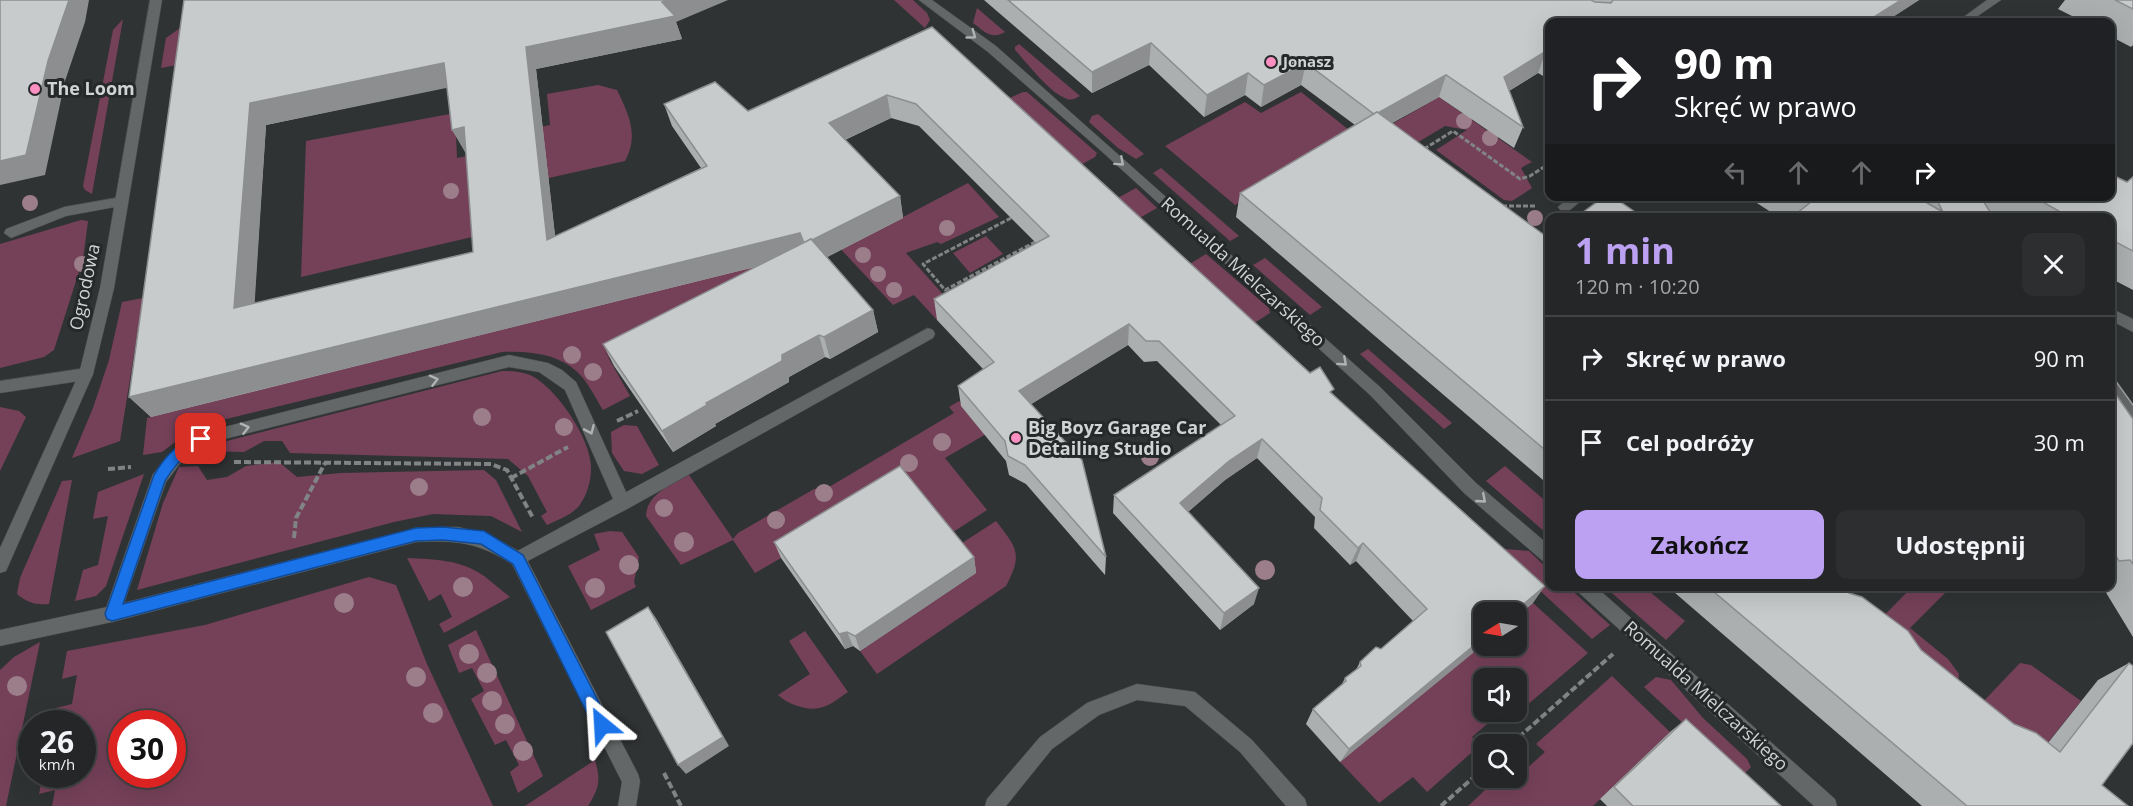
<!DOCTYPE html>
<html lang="pl">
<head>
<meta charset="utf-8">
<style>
	:root { --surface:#242627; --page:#2c2e2f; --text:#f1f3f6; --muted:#a3a5a7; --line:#414344; --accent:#bca0f2 }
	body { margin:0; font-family:"Open Sans",sans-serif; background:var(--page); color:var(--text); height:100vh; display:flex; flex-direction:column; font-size:22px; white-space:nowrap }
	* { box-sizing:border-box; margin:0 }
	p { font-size:20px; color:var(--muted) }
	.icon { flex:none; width:33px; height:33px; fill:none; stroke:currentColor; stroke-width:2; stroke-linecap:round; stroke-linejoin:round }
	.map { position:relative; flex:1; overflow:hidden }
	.side { position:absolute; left:1545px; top:213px; width:570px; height:378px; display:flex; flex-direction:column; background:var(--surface); border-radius:12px; box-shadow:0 6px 24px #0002,0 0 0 2px var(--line) }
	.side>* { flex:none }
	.top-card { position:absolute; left:1545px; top:18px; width:570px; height:183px; border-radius:12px; box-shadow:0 6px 24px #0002,0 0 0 2px var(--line); background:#202124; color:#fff; overflow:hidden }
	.needle { width:39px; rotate:259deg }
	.controls { position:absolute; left:1473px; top:602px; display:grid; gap:12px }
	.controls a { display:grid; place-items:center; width:54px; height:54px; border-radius:12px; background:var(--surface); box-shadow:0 6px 24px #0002,0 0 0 2px var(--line); font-size:30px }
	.speed { position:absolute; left:18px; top:710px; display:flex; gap:12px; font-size:30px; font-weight:700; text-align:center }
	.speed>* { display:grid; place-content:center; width:78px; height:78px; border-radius:50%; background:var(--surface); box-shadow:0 6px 24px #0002,0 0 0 2px var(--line); line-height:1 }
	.speed small { font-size:15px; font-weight:400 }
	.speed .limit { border:9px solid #d22; background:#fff; color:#111 }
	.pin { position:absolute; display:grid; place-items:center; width:51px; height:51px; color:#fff; margin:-26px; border-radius:12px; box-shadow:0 3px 9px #0006 }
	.me { position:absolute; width:66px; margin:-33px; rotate:333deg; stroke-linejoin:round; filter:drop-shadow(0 0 4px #0008) }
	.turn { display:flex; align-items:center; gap:21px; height:126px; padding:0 30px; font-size:27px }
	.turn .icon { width:78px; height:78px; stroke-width:2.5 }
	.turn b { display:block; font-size:42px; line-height:51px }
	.lanes { display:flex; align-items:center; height:57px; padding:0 30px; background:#0003; justify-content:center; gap:30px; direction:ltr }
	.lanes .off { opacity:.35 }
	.round { display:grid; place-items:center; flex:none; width:63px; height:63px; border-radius:12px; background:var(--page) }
	.overview { display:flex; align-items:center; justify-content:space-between; height:102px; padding:0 30px }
	h1 { font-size:36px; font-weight:700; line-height:45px; color:var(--accent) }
	.cta { display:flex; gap:12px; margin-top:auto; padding:12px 30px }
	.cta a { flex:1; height:69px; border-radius:12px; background:var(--accent); color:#111; font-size:24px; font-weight:700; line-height:69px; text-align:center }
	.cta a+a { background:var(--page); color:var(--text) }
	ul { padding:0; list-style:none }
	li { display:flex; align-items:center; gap:18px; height:84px; padding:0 30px; border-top:2px solid var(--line) }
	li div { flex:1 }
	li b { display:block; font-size:22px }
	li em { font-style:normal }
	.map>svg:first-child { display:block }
</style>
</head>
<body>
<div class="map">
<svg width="2133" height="806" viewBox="0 0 2133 806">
	<rect width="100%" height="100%" fill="#303334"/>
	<g fill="#754159" fill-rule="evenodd">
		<polygon points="894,0 913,0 927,13 930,20 925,28"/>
		<path d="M977,8l28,24c-14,8 -20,0 -32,-9z"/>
		<polygon points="123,19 92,194 85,190 83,186 113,30"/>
		<polygon points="183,26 177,65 161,68 166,38"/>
		<path d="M1019,44l61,52c-5,3 -10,5 -15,2 -16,-6 -37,-34 -50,-48v-3z"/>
		<path d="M598,85l19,5c12,25 22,45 8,71l-153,34v42l-171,40 5,-136 149,-28 2,45 51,-10 -1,-14 43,-9 -3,-31z"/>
		<polygon points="1023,92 1027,92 1097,153 1095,157 1077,167 1005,100"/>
		<polygon points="1301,92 1354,134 1235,205 1165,146 1245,102 1261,113"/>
		<polygon points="1439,97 1532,162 1521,168 1532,188 1512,201 1504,200 1436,150 1467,130 1445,126 1395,156 1335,157"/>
		<polygon points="1098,114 1144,154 1136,159 1118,148 1089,122 1092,116"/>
		<polygon points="1161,168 1239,236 1230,241 1153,173"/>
		<path d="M968,183l31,34 -58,27 -4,-2 -31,11 42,47 -11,20 -23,-25 -21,10 -56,-60 -228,113 -5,-8 26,46 -27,14c-7,-11 -13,-24 -21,-33 -19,-23 -52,-26 -80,-25l-292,71 -20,8 -28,21 -19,3 4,-37 4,-1 461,-115 212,-106 39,42z"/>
		<polygon points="1136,188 1157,208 1136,220 1114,200"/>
		<polygon points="81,220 88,221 83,259 54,350 44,357 0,368 0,244"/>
		<polygon points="986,236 1003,254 970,273 953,253"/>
		<polygon points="1206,254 1269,308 1270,313 1251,325 1188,265"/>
		<polygon points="1265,258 1322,307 1310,315 1253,265"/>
		<polygon points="143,298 120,441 72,458 93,408 109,360 122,302"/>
		<polygon points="1368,349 1452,423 1444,429 1360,354"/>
		<path d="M502,371c11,0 26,1 35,8 21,14 49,54 53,80 3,14 -1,32 -9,44 -6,11 -24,17 -34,22l-6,-9 6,-4 -19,-36 -20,-17 -218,-6 -8,-12h-18l-20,11 -44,-1 11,-6z"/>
		<path d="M959,401l27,33 -41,24 42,52 -40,26 -166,22 -26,15 -22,-33 -52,25 -35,-49c1,-23 26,-31 43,-41l44,64 5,-6 76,-44 15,-2 125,-74 -5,-6z"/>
		<polygon points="0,407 19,411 26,417 0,471"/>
		<polygon points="624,425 637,426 659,465 642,474 624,471 612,453 611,432"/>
		<polygon points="279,462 297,477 341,473 484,470 496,480 522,532 491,516 433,514 394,522 137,590 163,503 179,467 198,466 207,480 227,477 246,466"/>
		<polygon points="1505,466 1549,504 1549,529 1545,532 1486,481"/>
		<polygon points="144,474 106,586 96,596 75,601 83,570 98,565 108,516 93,519 98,492"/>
		<path d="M72,480l-23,124c-14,1 -21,-1 -32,-10l3,-16 42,-97z"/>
		<path d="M996,521c21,27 27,33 10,65l-129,88 -17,-23 116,-78 -20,-26z"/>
		<polygon points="610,531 622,532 639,557 634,582 636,587 591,610 568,566 600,550 594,534"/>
		<polygon points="1494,548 1529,551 1549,570 1550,586 1568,587 1610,625 1592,639"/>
		<path d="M407,558c27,1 55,2 77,18 9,7 17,14 26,21l-66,36 -5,-9 13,-7 -11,-23 -12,7z"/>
		<path d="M369,577l27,8 31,79 66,142h-441l3,-16 -16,4 4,-20h39v-51h-29l3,-15 16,-4 5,-29 -15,4 5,-28 138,-26zM122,723h50v51h-50z"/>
		<polygon points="1605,587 1644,587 1685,621 1666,640"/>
		<polygon points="1912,587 1951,587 1910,628 1948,659 1959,674 1958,684 1866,634"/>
		<polygon points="1533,603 1588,653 1512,718 1506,711 1516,711 1516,678 1484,678 1484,711 1502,711 1472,737 1479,746 1427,792 1413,777 1379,803 1340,762 1483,644 1516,645 1517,616"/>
		<polygon points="476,630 543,776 518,793 510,772 519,765 506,740 495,745 471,699 484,691 472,668 459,673 448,645"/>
		<path d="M805,631l43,61c-8,5 -17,13 -25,15 -14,5 -34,-2 -45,-12l32,-21 -21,-33z"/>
		<polygon points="40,642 6,806 0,806 0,670 14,657"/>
		<polygon points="2020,663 2031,665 2081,701 2038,755 1978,707"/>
		<polygon points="1612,676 1670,732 1593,806 1468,806 1499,777 1510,777 1514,780 1545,752 1536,744"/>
		<polygon points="1656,677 1671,680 1703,718 1747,759 1751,767 1741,777 1644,687"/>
		<path d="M595,760c6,21 4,28 -7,46h-63z"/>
	</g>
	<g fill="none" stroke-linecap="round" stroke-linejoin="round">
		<defs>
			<g id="lane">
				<polygon points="121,197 128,202 126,205 66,216 11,238 4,233 6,229 64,207"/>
				<polygon points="928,328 933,330 935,334 933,338 629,508 518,566 512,564 510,559 512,554 613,499 565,390 539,372 509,367 205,444 182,461 166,482 118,620 112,622 106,620 104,614 153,474 172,452 201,433 509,355 548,363 562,370 576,382 626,492"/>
				<polygon points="86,368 91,370 93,374 91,378 86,380 0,393 0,381"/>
				<polygon points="1137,684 1195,692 1252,740 1305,799 1307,806 1286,806 1240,752 1185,706 1137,700 1099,715 1052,749 1006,806 985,806 987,799 1040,737 1087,703"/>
			</g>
			<g id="street">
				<polygon points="919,0 932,0 996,46 1380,387 1476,483 1550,546 1550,564 1544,562 1464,493 1370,395 1099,149 988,52"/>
				<polygon points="1571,196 1587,196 1570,210 1560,210 1558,207"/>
				<path d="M458,527l29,7 37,20 114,220 2,7 -4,25h-18l4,-24 -110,-218c-34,-22 -56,-24 -96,-22l-304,80 -112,24v-16l112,-24 304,-78z"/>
				<polygon points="1575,586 1595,586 1835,799 1837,806 1814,806 1577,591"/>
			</g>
			<g id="secondary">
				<polygon points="150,0 162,0 114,288 93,374 6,571 0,573 0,548 79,374 100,288"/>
				<polygon points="1987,0 2001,0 1969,22 1957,22"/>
				<polygon points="2110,308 2133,319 2133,332 2110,320"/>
				<path d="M2110,378l5,2 18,25v18c-17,-6 -23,-29 -23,-45z"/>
			</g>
		</defs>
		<use href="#lane" stroke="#4c4f4f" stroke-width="1"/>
		<use href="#street" stroke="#4c4f4f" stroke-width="1"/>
		<use href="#secondary" stroke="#4c4f4f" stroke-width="1"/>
		<g stroke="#818485" stroke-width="3" stroke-dasharray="5 2" stroke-linecap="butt">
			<polyline points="1424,149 1453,131 1520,179 1530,176 1550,163"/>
			<polyline points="1502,206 1536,206"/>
			<polyline points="1011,218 923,264 945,290 1035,242"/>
		</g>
		<g stroke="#818485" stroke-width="4" stroke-dasharray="7 3" stroke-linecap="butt">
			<polyline points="617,421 638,411"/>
			<polyline points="234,462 491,464 507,470 533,518"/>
			<polyline points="108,469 131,467"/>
			<polyline points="511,478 568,447"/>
			<polyline points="294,538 296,518 325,463"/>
			<polyline points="1511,744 1613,654"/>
			<polyline points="664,773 681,806"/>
			<polyline points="1441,806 1484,768"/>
		</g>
		<use href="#lane" fill="#636767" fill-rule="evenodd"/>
		<use href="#street" fill="#636767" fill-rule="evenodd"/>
		<use href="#secondary" fill="#636767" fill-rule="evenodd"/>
		<polyline stroke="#9c9e9f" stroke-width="1.5" points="2110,373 2133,405"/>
	</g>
	<g fill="#9c7e8b">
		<circle cx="1464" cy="121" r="8"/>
		<circle cx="1490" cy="138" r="8"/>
		<circle cx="451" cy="191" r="8"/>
		<circle cx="30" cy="203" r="8"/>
		<circle cx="1535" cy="218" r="8"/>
		<circle cx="947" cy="228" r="8"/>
		<circle cx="863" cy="255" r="8"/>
		<circle cx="82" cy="264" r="8"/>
		<circle cx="878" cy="274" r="8"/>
		<circle cx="894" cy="290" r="8"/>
		<circle cx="572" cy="355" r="9"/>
		<circle cx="593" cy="372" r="9"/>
		<circle cx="482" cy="417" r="9"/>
		<circle cx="564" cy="427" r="9"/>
		<circle cx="942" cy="442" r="9"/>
		<circle cx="1150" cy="457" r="9"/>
		<circle cx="909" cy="463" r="9"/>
		<circle cx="419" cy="487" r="9"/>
		<circle cx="824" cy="493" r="9"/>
		<circle cx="664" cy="508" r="9"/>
		<circle cx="776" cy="520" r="9"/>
		<circle cx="684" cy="542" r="10"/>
		<circle cx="629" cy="565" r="10"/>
		<circle cx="1265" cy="570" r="10"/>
		<circle cx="463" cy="587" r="10"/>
		<circle cx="595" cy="588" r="10"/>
		<circle cx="344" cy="603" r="10"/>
		<circle cx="469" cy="654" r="10"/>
		<circle cx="487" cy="673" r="10"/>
		<circle cx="416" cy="677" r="10"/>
		<circle cx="17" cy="686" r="10"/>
		<circle cx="492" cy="701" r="10"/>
		<circle cx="433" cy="713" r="10"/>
		<circle cx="505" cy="724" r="10"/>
		<circle cx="523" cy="751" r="10"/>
	</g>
	<g fill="#acafaf" fill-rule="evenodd">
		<path d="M184,0l492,22 6,17 -146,30 19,167 146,-68 -29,-42 -8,-22 84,7 184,-84 401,367 200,209 -193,159 -34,-38 7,-15 28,-23 4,-8 11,-8 4,-8 21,-13 32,-28 -57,-60 -6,4 -36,-37 1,-11 -58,-59 -32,22 -37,32 66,92 -34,26 -107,-117 1,-18 107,-70 -64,-64 -13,1 -16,-17 -97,59 75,153 -1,18 -79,-91 -17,-9 -3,-14 -45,-55 -3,-20 25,-17 -46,-49 -3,-21 102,-56 -117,-117 -28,-8 -46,22 55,56 3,22 -76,39 46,53 5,22 -48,27 -5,-2 -36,20v5l-74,42 1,2 -43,26 -59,-86 -11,-22 156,-78 -608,151 -22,-20zM447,87l18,65 1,-1 7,101 -219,51 12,-178z"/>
		<polygon points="984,0 1919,0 1885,22 1550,22 1550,80 1538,73 1509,91 1523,127 1514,148 1439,97 1392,123 1547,237 1550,236 1550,486 1236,217 1240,193 1355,125 1301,85 1261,107 1245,95 1204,117 1149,65 1092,93"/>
		<polygon points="2065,0 2133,0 2133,45 2131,47 2110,36 2110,22 2084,22 2058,9"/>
		<polygon points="2133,177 2133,290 2110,278 2110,218 2001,218 1990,211 1994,218 1780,218 1746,196 2110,196"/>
		<polygon points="2110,386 2133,419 2133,637 2102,586 2110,586"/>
		<polygon points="774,542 974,557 976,573 860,651 853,646 845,649 781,558"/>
		<polygon points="1667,586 1842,586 2014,724 2048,743 2098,680 2129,663 2133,666 2133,744 2102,785 2128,806 1922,806"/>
		<polygon points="1686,719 1781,806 1607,806 1600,799 1670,732"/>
	</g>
	<g fill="#8c8e8f">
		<polygon points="69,0 89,0 85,22 65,81 45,175 0,185 0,161 48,61"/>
		<polygon points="668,0 728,0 676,22 682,39 536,69 558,261 547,240 526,47"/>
		<polygon points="1901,0 1919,0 1885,22 1866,22"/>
		<polygon points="1151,43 1149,65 1092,93 1092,72"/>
		<polygon points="1546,51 1538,73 1496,99 1504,77"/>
		<polygon points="444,63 456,86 266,125 253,329 234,308 250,103"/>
		<polygon points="1306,63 1301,85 1261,107 1264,85"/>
		<polygon points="1248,73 1245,95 1204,117 1207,95"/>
		<polygon points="1446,75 1439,97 1369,136 1375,115"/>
		<polygon points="887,95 891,118 833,145 829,123"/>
		<polygon points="464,127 477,149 465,152 452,130"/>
		<polygon points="900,196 903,218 810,266 804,244"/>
		<polygon points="800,233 806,254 151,417 129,397"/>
		<polygon points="873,310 878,332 830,359 824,337"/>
		<polygon points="1129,324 1128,345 1020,411 1019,391"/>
		<polygon points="819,335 825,357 789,377 789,382 715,424 716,426 673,452 662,431 782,355"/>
		<polygon points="1262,439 1257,458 1225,480 1177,521 1180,503 1229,461"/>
		<polygon points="1363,543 1356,561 1350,565 1358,548"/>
		<polygon points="974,557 976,573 860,651 855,636"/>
		<polygon points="1545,586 1533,603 1516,616 1516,612 1514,612"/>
		<polygon points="1259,588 1254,604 1220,630 1224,613"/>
		<polygon points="648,607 656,618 729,746 686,774 678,765"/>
		<polygon points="847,632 853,646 845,649 839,634"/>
		<polygon points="1484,637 1484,644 1340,762 1349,749"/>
	</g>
	<g fill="#c8cbcc" stroke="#8c8e8f" stroke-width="1.5" fill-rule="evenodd">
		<polygon points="0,0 69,0 48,61 26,155 0,161"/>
		<path d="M184,0h484l-6,2 13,14 -149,31 21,193 160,-74 -43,-62 51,-22 33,29 184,-84 378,346 10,-6 14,22 -4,3 215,194 -31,26h-30v25l-135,112 -36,-40 33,-28 -1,-3 16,-12 -1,-4 16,-15 5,2 46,-40 -64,-66 -5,5 -38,-38 2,-12 -60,-59 -33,22 -49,42 79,85 -35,25 -110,-118 121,-79 -76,-75h-13l-17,-17 -110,67 63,69 24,97 -81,-92 -17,-9 -3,-15 -47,-55 36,-24 -60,-63 115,-63 -133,-132 -29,-9 -58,28 71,73 -88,44 -1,-1 -7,4 -4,-10 -671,164zM444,63l8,67 12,-3 9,125 -239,56 16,-205z"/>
		<polygon points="1008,0 1591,0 1595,2 1611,3 1613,0 1901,0 1866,22 1550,22 1550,53 1546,51 1504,77 1523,127 1446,75 1378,113 1377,112 1374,114 1306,63 1264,85 1248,73 1207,95 1151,43 1092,72"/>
		<polygon points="2115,0 2133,0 2133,9"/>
		<polygon points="1377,112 1547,237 1550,236 1550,454 1240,193"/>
		<polygon points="2110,174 2127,182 2133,177 2133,251 2110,239 2110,218 2071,218 2032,196 2110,196"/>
		<polygon points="1605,196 1612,196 1638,214 1633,218 1575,218"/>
		<polygon points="1805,196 1915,196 1943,212 1935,196 1980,196 1994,218 1791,218 1812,201"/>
		<polygon points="811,239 873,310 824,337 819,335 782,355 782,361 706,403 707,405 662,431 603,344"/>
		<polygon points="2110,386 2133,419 2133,564 2130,560 2119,561 2110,547"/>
		<polygon points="900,466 974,557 855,636 847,632 839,634 774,542"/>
		<polygon points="1707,586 1842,586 1849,593 1862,597 1908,631 1921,650 2014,724 2036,733 2060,752 2129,663 2133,666 2133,743 2102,785 2128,806 1967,806"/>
		<polygon points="648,607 723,737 678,765 606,632"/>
		<polygon points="1686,719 1781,806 1633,806 1614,787"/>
	</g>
	<defs><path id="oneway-chevron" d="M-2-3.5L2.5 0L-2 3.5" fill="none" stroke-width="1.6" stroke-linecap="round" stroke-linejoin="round" transform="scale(1.5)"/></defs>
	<g stroke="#b0b3b3">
		<use href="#oneway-chevron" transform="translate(972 35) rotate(36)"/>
		<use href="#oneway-chevron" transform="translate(1120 162) rotate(42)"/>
		<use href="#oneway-chevron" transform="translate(1343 362) rotate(42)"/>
		<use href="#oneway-chevron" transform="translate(434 380) rotate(-14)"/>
		<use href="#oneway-chevron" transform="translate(245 428) rotate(-14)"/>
		<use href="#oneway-chevron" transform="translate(590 430) rotate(66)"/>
		<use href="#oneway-chevron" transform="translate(1482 499) rotate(41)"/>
	</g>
	<path fill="#1a73e8" stroke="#114b97" stroke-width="1.5" d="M201,433l5,2 2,4c-5,8 -13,9 -20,15 -10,7 -17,17 -23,27l-42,123 293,-76 27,-1 41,4 39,24 85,165 2,5 -2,6 -6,2 -6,-2 -83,-167 -32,-20 -38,-4 -27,1 -304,80 -5,-2 -2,-5 49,-139c11,-19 25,-34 47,-42z"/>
	<g fill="#fc8fc1" stroke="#26292a" stroke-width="2">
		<circle cx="1271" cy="62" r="6"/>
		<circle cx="35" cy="89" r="6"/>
		<circle cx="1016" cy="438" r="6"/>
	</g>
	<g text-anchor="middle" stroke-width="6" stroke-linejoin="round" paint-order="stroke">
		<g font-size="15" font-weight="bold" fill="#d1d3d4" stroke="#26292a" text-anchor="start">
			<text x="1283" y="67">Jonasz</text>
		</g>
		<g font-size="18" font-weight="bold" fill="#d1d3d4" stroke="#26292a" text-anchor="start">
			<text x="47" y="95">The Loom</text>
			<text x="1028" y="434">Big Boyz Garage Car<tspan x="1028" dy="21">Detailing Studio</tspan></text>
		</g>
		<g font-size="18" fill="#d1d3d4" stroke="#26292a">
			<text transform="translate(1243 272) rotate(42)" y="6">Romualda Mielczarskiego</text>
			<text transform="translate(85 287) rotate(-78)" y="6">Ogrodowa</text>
			<text transform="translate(1706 696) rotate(42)" y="6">Romualda Mielczarskiego</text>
		</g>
	</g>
</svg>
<div class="controls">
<a><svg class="needle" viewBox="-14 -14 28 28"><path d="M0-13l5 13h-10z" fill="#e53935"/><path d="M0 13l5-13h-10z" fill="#a3a5a7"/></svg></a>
<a><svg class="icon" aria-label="sound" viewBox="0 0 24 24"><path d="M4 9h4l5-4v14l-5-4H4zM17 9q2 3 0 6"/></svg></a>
<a><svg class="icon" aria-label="search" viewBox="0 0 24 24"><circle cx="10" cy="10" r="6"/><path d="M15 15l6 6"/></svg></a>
</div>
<div class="speed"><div>26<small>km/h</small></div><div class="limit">30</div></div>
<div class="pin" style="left:201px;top:439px;background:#d93025"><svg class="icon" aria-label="arrive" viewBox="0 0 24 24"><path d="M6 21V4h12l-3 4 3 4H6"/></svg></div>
<svg class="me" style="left:602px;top:725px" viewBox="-20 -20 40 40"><path d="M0-17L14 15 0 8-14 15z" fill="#1a73e8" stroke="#fff" stroke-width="4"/></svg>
<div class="top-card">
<div class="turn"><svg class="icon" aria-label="right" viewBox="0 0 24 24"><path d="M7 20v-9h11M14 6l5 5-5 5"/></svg><div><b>90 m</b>Skręć w prawo</div></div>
<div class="lanes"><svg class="icon off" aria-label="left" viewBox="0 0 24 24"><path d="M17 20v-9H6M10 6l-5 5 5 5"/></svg><svg class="icon off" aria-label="ahead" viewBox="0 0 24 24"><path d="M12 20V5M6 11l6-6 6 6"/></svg><svg class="icon off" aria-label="ahead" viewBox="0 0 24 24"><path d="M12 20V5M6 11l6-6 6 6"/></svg><svg class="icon" aria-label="right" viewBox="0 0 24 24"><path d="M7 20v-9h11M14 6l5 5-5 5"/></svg></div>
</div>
<section class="side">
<div class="overview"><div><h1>1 min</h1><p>120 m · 10:20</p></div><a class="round"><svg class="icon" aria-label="close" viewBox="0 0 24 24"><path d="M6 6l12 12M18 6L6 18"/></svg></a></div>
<ul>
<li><svg class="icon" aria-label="right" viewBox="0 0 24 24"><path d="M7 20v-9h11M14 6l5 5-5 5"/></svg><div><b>Skręć w prawo</b></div><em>90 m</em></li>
<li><svg class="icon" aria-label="arrive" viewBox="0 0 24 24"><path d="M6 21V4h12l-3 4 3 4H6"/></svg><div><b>Cel podróży</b></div><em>30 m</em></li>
</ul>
<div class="cta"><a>Zakończ</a><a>Udostępnij</a></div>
</section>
</div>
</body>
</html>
